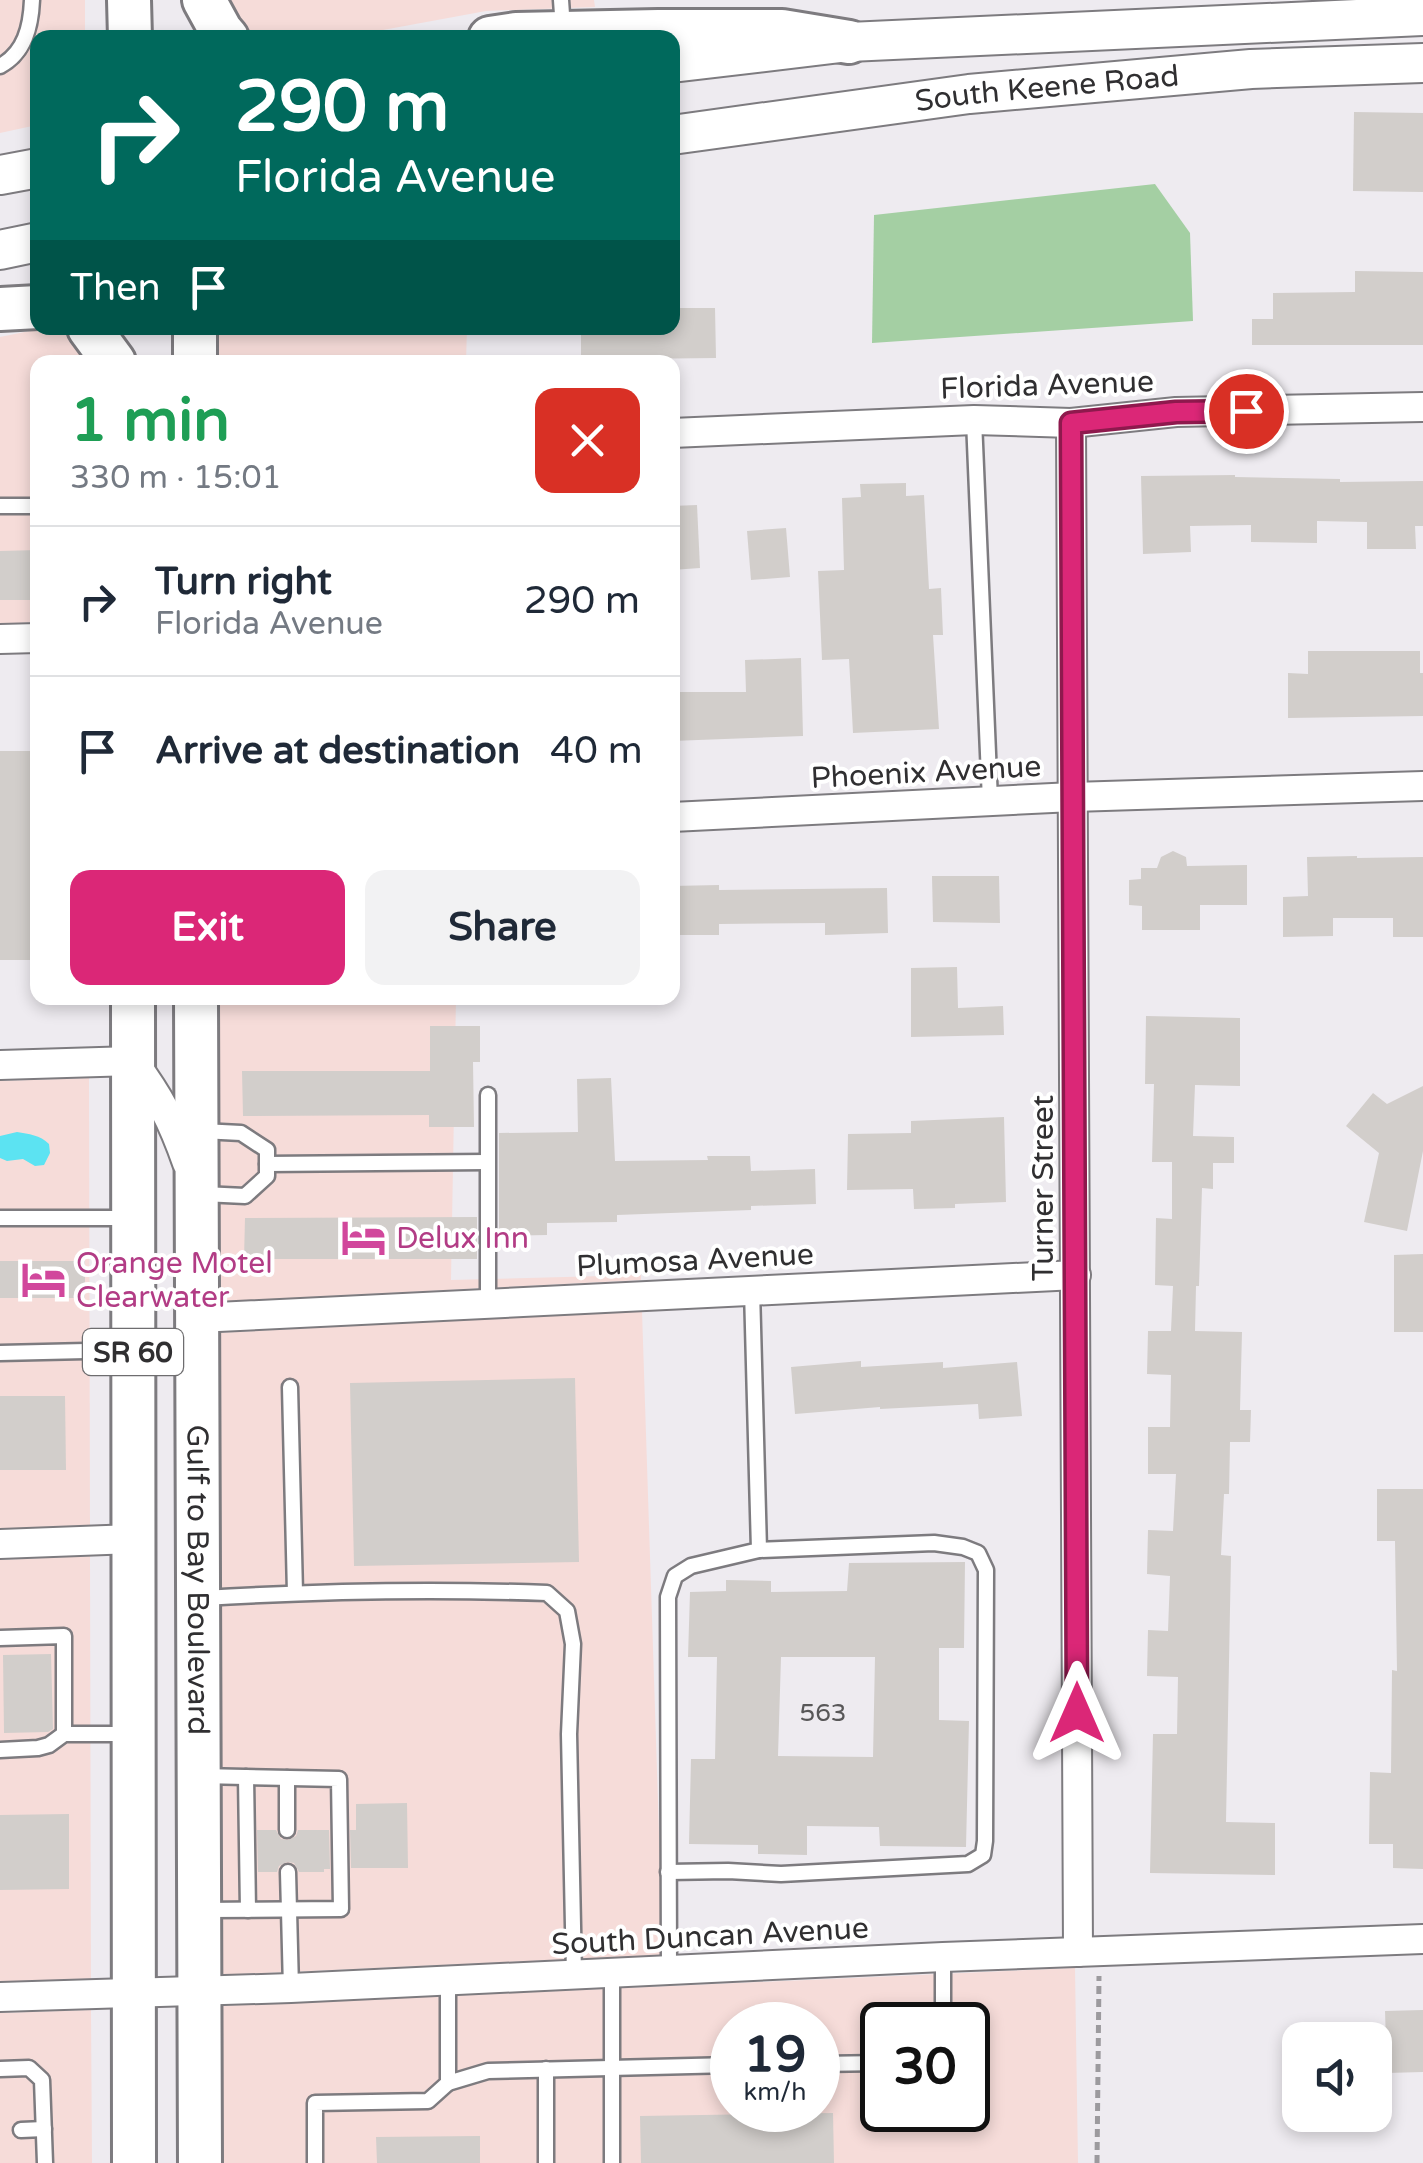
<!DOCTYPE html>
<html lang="en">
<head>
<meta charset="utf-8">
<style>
	:root { --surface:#fff; --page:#f2f2f3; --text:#1f2937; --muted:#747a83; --line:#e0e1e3; --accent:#db2777 }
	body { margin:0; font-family:"Varela Round",sans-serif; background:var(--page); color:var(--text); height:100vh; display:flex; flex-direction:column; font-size:38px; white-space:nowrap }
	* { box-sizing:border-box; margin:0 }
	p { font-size:32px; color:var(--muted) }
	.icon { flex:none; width:55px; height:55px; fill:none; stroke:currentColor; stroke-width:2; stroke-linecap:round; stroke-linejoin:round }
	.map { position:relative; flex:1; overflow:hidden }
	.side { position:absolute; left:30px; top:355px; width:650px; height:650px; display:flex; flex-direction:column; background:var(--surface); border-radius:20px; box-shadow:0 5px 15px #0003 }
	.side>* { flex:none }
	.hud { position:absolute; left:30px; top:30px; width:650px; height:305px; border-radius:20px; box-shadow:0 5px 15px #0003; background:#00695c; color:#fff; overflow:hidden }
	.buttons { position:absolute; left:1282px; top:2022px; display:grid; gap:20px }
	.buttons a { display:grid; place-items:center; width:110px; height:110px; border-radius:20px; background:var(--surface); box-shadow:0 5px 15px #0003; font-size:50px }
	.speed { position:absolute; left:710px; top:2002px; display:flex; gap:20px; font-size:50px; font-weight:700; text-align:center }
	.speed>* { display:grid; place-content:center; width:130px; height:130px; border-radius:50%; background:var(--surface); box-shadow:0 5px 15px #0003; line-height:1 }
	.speed small { font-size:25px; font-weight:400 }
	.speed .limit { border:5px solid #111; border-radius:15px; background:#fff; color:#111 }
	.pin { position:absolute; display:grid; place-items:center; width:85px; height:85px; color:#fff; margin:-42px; border:5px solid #fff; border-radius:50%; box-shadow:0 2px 10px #0007 }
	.me { position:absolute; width:110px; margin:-55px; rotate:0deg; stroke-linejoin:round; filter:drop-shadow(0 0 8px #0008) }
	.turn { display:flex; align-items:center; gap:35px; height:210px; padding:0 40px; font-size:45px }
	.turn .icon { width:130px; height:130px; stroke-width:2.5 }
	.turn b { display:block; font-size:70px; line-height:85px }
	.then { display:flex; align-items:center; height:95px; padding:0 40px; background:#0003; gap:20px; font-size:38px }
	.round { display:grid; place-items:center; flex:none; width:105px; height:105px; border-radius:20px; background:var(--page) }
	.headline { display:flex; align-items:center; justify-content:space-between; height:170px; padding:0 40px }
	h1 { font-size:60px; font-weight:700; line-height:75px; color:#1e9e55 }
	.primary-button { display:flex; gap:20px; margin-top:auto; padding:20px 40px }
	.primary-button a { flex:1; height:115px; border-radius:20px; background:var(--accent); color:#fff; font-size:40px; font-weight:700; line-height:115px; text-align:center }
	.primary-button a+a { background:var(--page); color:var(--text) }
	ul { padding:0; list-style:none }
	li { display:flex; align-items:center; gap:30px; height:150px; padding:0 40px; border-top:2px solid var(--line) }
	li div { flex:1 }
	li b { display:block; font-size:38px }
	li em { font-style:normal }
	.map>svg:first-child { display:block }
</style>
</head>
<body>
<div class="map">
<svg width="1423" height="2163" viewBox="0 0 1423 2163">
	<rect width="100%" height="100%" fill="#eeebf0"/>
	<g fill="#f6dcd9" fill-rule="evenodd">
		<polygon points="0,0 85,0 85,37 38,38 37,125 0,133"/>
		<polygon points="223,0 594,0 595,7 486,11 345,37 252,38 235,22"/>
		<polygon points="44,328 61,328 80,341 86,350 86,362 38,362 37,622 0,624 0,337"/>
		<polygon points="212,328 467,328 466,362 212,362"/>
		<polygon points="215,998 456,998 451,1280 641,1275 641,1280 216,1302 215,1205 218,1203 215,1195"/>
		<polygon points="89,1078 90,1525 0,1529 0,1081"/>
		<polygon points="642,1311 663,1955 218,1975 216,1333"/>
		<polygon points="90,1556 91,1979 0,1982 0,1560"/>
		<path d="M1075,1968l3,195h-858l-1,-157zM732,2025h86v85h-86zM882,2025h86v85h-86z"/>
		<polygon points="91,2010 92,2163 0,2163 0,2013"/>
	</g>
	<polygon fill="#a4cfa3" points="1155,184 1190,233 1193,321 872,343 874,215"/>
	<path fill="#5ce3f2" d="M17,1132c12,2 23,3 32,12l1,9 -6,12 -9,1 -12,-7 -16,2 -7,-3v-22z"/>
	<g fill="#d2cecb" fill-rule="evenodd">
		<polygon points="1354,112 1423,113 1423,192 1353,191"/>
		<polygon points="1355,271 1423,272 1423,345 1252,345 1252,319 1273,319 1273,293 1355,292"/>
		<polygon points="672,308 715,308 716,358 630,359 630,362 581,362 581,328 672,328"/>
		<polygon points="1235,475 1235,477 1340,479 1340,482 1423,481 1423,526 1415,526 1416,549 1367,549 1367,522 1317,521 1317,543 1251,542 1251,525 1190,526 1191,552 1143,554 1141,476"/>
		<polygon points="906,483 906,496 924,495 929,589 941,588 943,635 933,635 939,729 853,733 849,659 822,660 818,571 844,570 842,498 861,497 860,484"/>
		<polygon points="697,505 700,568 672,570 672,506"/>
		<polygon points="786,528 790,577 751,580 747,531"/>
		<polygon points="38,550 38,600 0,600 0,551"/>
		<polygon points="1308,651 1420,651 1420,673 1423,673 1423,716 1288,718 1288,673 1308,674"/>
		<polygon points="801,658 803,736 672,741 672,692 746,692 745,660"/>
		<polygon points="0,751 38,751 38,953 31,953 30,960 0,960"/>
		<polygon points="1173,851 1186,857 1187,866 1247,865 1247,905 1200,905 1200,930 1142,930 1142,906 1129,905 1129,880 1141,879 1141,868 1157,868 1161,857"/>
		<polygon points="1357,856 1357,858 1423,857 1423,937 1393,937 1393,918 1333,918 1333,936 1283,937 1283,897 1308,896 1307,857"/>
		<polygon points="932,876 999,876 1000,923 933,922"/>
		<polygon points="719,885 719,890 887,888 888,933 825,935 825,923 719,924 719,935 672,935 672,886"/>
		<polygon points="957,967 958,1008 1003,1006 1004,1035 911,1037 911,968"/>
		<polygon points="1146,1016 1240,1018 1240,1086 1195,1085 1193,1136 1234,1137 1234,1163 1213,1163 1213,1189 1202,1188 1199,1286 1196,1286 1195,1331 1242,1332 1240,1410 1251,1410 1250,1442 1230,1442 1229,1494 1224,1494 1221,1555 1231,1556 1226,1822 1275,1823 1275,1875 1150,1873 1153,1734 1177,1734 1178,1677 1147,1676 1148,1630 1168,1631 1170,1576 1147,1574 1148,1530 1173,1531 1176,1474 1148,1474 1148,1427 1170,1427 1171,1375 1147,1374 1148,1331 1171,1331 1173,1286 1155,1285 1156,1218 1172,1219 1172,1162 1152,1162 1154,1084 1145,1084"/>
		<polygon points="430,1026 480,1026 480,1062 473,1062 474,1127 429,1127 429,1115 243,1116 242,1071 430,1071"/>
		<polygon points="611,1078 615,1161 708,1160 707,1156 750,1156 751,1171 815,1169 816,1204 751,1206 751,1210 617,1215 617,1222 547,1223 547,1235 499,1236 499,1133 578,1132 577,1079"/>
		<polygon points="1423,1086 1423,1151 1407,1231 1364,1222 1379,1153 1346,1126 1373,1093 1387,1104"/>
		<polygon points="1004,1117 1006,1202 955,1204 955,1208 914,1209 913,1189 847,1190 848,1134 911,1133 911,1121"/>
		<polygon points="477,1217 477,1259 244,1259 245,1218"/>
		<polygon points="1423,1254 1423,1332 1394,1332 1394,1255"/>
		<rect x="0" y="1261" width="85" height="37"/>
		<polygon points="861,1361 861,1367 943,1362 943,1368 1017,1362 1022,1416 979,1419 978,1404 880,1409 880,1407 795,1414 791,1367"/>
		<polygon points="575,1378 579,1562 354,1566 350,1383"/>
		<polygon points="0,1396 65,1396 66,1470 0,1470"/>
		<polygon points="1377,1489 1423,1489 1423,1869 1393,1868 1393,1844 1369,1844 1370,1772 1391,1773 1392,1670 1397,1671 1395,1541 1377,1541"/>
		<path d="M965,1562l-1,86h-25v72l30,1 -3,126 -86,-1 -1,-19 -72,-1v29l-49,-1v-9l-69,-1 2,-85h24l2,-102h-29l2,-65 36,-1v-11l45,1v11l76,-1 2,-28zM781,1657h94l-2,100 -95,-1z"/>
		<polygon points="51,1654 53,1729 48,1732 4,1733 3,1655"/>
		<polygon points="407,1803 408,1868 351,1868 350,1830 356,1830 356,1804"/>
		<polygon points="69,1814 69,1889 0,1890 0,1815"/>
		<polygon points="257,1830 276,1830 281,1839 288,1840 296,1836 298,1830 329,1830 330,1869 324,1869 324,1872 299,1872 294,1863 287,1862 279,1866 277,1872 258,1872"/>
		<polygon points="1423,2010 1423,2072 1387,2073 1385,2011"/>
		<polygon points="833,2113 834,2163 641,2163 640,2116"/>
		<polygon points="480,2136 480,2163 377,2163 376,2137"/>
	</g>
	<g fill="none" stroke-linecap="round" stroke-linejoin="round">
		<defs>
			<g id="lane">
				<polyline points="561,0 563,29"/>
				<path d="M0,66c25,-13 31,-40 32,-66"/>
				<polyline points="974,420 990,801"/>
				<polyline points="0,506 38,506"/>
				<polyline points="488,1095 488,1303"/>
				<polyline points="202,1131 241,1133 267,1150 267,1176 245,1196 203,1194"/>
				<polyline points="267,1164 487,1162"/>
				<polyline points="0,1218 127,1218"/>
				<polyline points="0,1353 129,1350"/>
				<polyline points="290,1387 295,1593"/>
				<path d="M204,1598c114,-7 228,-9 343,-5l20,18 6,33 -4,90 5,240"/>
				<polyline points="0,1638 64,1636 64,1734"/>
				<polyline points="0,1750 38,1748 49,1745 64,1734 130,1734"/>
				<polyline points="201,1776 339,1779 341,1909 205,1910"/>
				<polyline points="246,1777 248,1910"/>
				<polyline points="287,1778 287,1830"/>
				<polyline points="288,1872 291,1988"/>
				<polyline points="668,1872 728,1871 781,1874 968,1864 983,1855 985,1841 986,1570 978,1553 963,1547 934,1543 759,1550"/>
				<polyline points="669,1971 668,1597 675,1576 691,1566 759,1550 752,1290"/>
				<polyline points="943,2025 943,1957"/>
				<polyline points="818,2064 882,2063"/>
				<polyline points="0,2069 29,2068 42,2080 45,2163"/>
				<polyline points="448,2083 488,2071 732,2065"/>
				<polyline points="21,2130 44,2129"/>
				<polyline points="315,2163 315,2103 428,2101 448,2083 448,1981"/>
				<polyline points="546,2163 546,2069"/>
				<polyline points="612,2163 612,1972"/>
			</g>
			<g id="street">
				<polyline points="1071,423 1078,1952"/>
				<polyline points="672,433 974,420 1071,423 1176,412 1423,407"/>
				<polyline points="0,639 38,638"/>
				<polyline points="672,817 1073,797 1423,786"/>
				<path d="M0,1065l133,-4c27,37 39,59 54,102"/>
				<polyline points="197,1318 1076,1275"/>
				<polyline points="0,1544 133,1539"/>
				<polyline points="0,1997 291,1988 943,1957 1423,1939"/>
			</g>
			<g id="secondary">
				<polyline points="672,63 849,42 1423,16"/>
				<path id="s1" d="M672,135l297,-41 282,-25 172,-6"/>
				<polyline points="0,175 38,168"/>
				<polyline points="0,250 38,242"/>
			</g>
			<g id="primary">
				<polyline points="129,0 130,38"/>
				<polyline points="204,0 221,31 227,38"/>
				<polyline points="490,38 516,34 658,31 782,31 849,42"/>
				<polyline points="0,309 38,307"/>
				<polyline points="89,328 114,362"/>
				<polyline points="195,328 195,362"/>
				<polyline points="133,998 134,2163"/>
				<path id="s2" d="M196,998l4,1165"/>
			</g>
		</defs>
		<use href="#lane" stroke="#7d7b7f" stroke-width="19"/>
		<use href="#street" stroke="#7d7b7f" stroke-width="32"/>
		<use href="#secondary" stroke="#7d7b7f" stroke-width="42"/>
		<use href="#primary" stroke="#7d7b7f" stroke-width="48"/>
		<polyline stroke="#9c9a9e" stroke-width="5" stroke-dasharray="8 5" stroke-linecap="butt" points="1097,2163 1099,1976"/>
		<use href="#lane" stroke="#fff" stroke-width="14"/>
		<use href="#street" stroke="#fff" stroke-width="28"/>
		<use href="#secondary" stroke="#fff" stroke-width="38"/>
		<use href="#primary" stroke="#fff" stroke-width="42"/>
	</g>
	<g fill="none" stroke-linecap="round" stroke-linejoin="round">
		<defs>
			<polyline id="route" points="1077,1713 1071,423 1176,412 1246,411"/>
		</defs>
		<use href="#route" stroke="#8e194d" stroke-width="25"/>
		<use href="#route" stroke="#db2777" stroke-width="18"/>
	</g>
	<defs>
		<symbol id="hotel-bare" viewBox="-9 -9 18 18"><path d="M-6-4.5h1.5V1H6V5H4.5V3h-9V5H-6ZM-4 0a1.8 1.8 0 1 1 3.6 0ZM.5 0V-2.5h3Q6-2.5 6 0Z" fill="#d1479c" stroke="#fff" stroke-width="2.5" paint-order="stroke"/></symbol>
	</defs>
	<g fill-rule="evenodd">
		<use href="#hotel-bare" x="332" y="1206" width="63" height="63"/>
		<use href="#hotel-bare" x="12" y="1248" width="63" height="63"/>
	</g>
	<g text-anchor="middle" stroke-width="8" stroke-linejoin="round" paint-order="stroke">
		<g font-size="25" fill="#585758">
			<text x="823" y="1721">563</text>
		</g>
		<rect fill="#fff" stroke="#6e6d6f" stroke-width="2.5" x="83" y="1329" width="100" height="46" rx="8"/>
		<g font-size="28" font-weight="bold" fill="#302f31">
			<text x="133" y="1362">SR 60</text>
		</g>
		<g font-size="30" fill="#302f31" stroke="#fff">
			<text dy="10" stroke="none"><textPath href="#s1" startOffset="378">South Keene Road</textPath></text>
			<text transform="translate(1047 385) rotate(-2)" y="10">Florida Avenue</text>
			<text transform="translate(926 772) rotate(-3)" y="10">Phoenix Avenue</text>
			<text transform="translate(1043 1188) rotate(-90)" y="10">Turner Street</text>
			<text transform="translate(695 1260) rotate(-3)" y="10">Plumosa Avenue</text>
			<text dy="10" stroke="none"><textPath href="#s2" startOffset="582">Gulf to Bay Boulevard</textPath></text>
			<text transform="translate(710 1936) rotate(-3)" y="10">South Duncan Avenue</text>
		</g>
		<g font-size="30" fill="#b23c85" stroke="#fff" text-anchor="start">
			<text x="396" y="1248">Delux Inn</text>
			<text x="76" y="1273">Orange Motel<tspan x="76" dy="34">Clearwater</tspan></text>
		</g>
	</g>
</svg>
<div class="buttons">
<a><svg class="icon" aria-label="sound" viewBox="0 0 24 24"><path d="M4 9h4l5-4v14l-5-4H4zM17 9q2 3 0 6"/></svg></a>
</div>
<div class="speed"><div>19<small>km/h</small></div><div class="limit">30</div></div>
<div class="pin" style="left:1246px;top:411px;background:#d93025"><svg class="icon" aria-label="arrive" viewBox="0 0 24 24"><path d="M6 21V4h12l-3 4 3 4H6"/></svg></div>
<svg class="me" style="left:1077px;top:1713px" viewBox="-20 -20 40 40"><path d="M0-17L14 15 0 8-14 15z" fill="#db2777" stroke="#fff" stroke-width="4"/></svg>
<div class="hud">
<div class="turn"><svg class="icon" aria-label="right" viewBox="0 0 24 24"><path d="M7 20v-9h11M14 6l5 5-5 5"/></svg><div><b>290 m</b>Florida Avenue</div></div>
<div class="then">Then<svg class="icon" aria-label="arrive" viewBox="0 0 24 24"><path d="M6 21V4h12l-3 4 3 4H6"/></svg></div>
</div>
<section class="side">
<div class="headline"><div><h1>1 min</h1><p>330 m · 15:01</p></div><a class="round" style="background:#d93025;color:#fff"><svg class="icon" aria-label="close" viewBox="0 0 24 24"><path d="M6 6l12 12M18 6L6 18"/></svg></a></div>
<ul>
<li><svg class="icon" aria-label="right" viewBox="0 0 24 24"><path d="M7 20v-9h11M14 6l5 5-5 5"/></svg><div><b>Turn right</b><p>Florida Avenue</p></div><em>290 m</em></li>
<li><svg class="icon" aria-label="arrive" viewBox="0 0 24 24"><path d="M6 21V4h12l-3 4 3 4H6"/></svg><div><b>Arrive at destination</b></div><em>40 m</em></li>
</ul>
<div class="primary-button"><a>Exit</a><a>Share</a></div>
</section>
</div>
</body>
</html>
